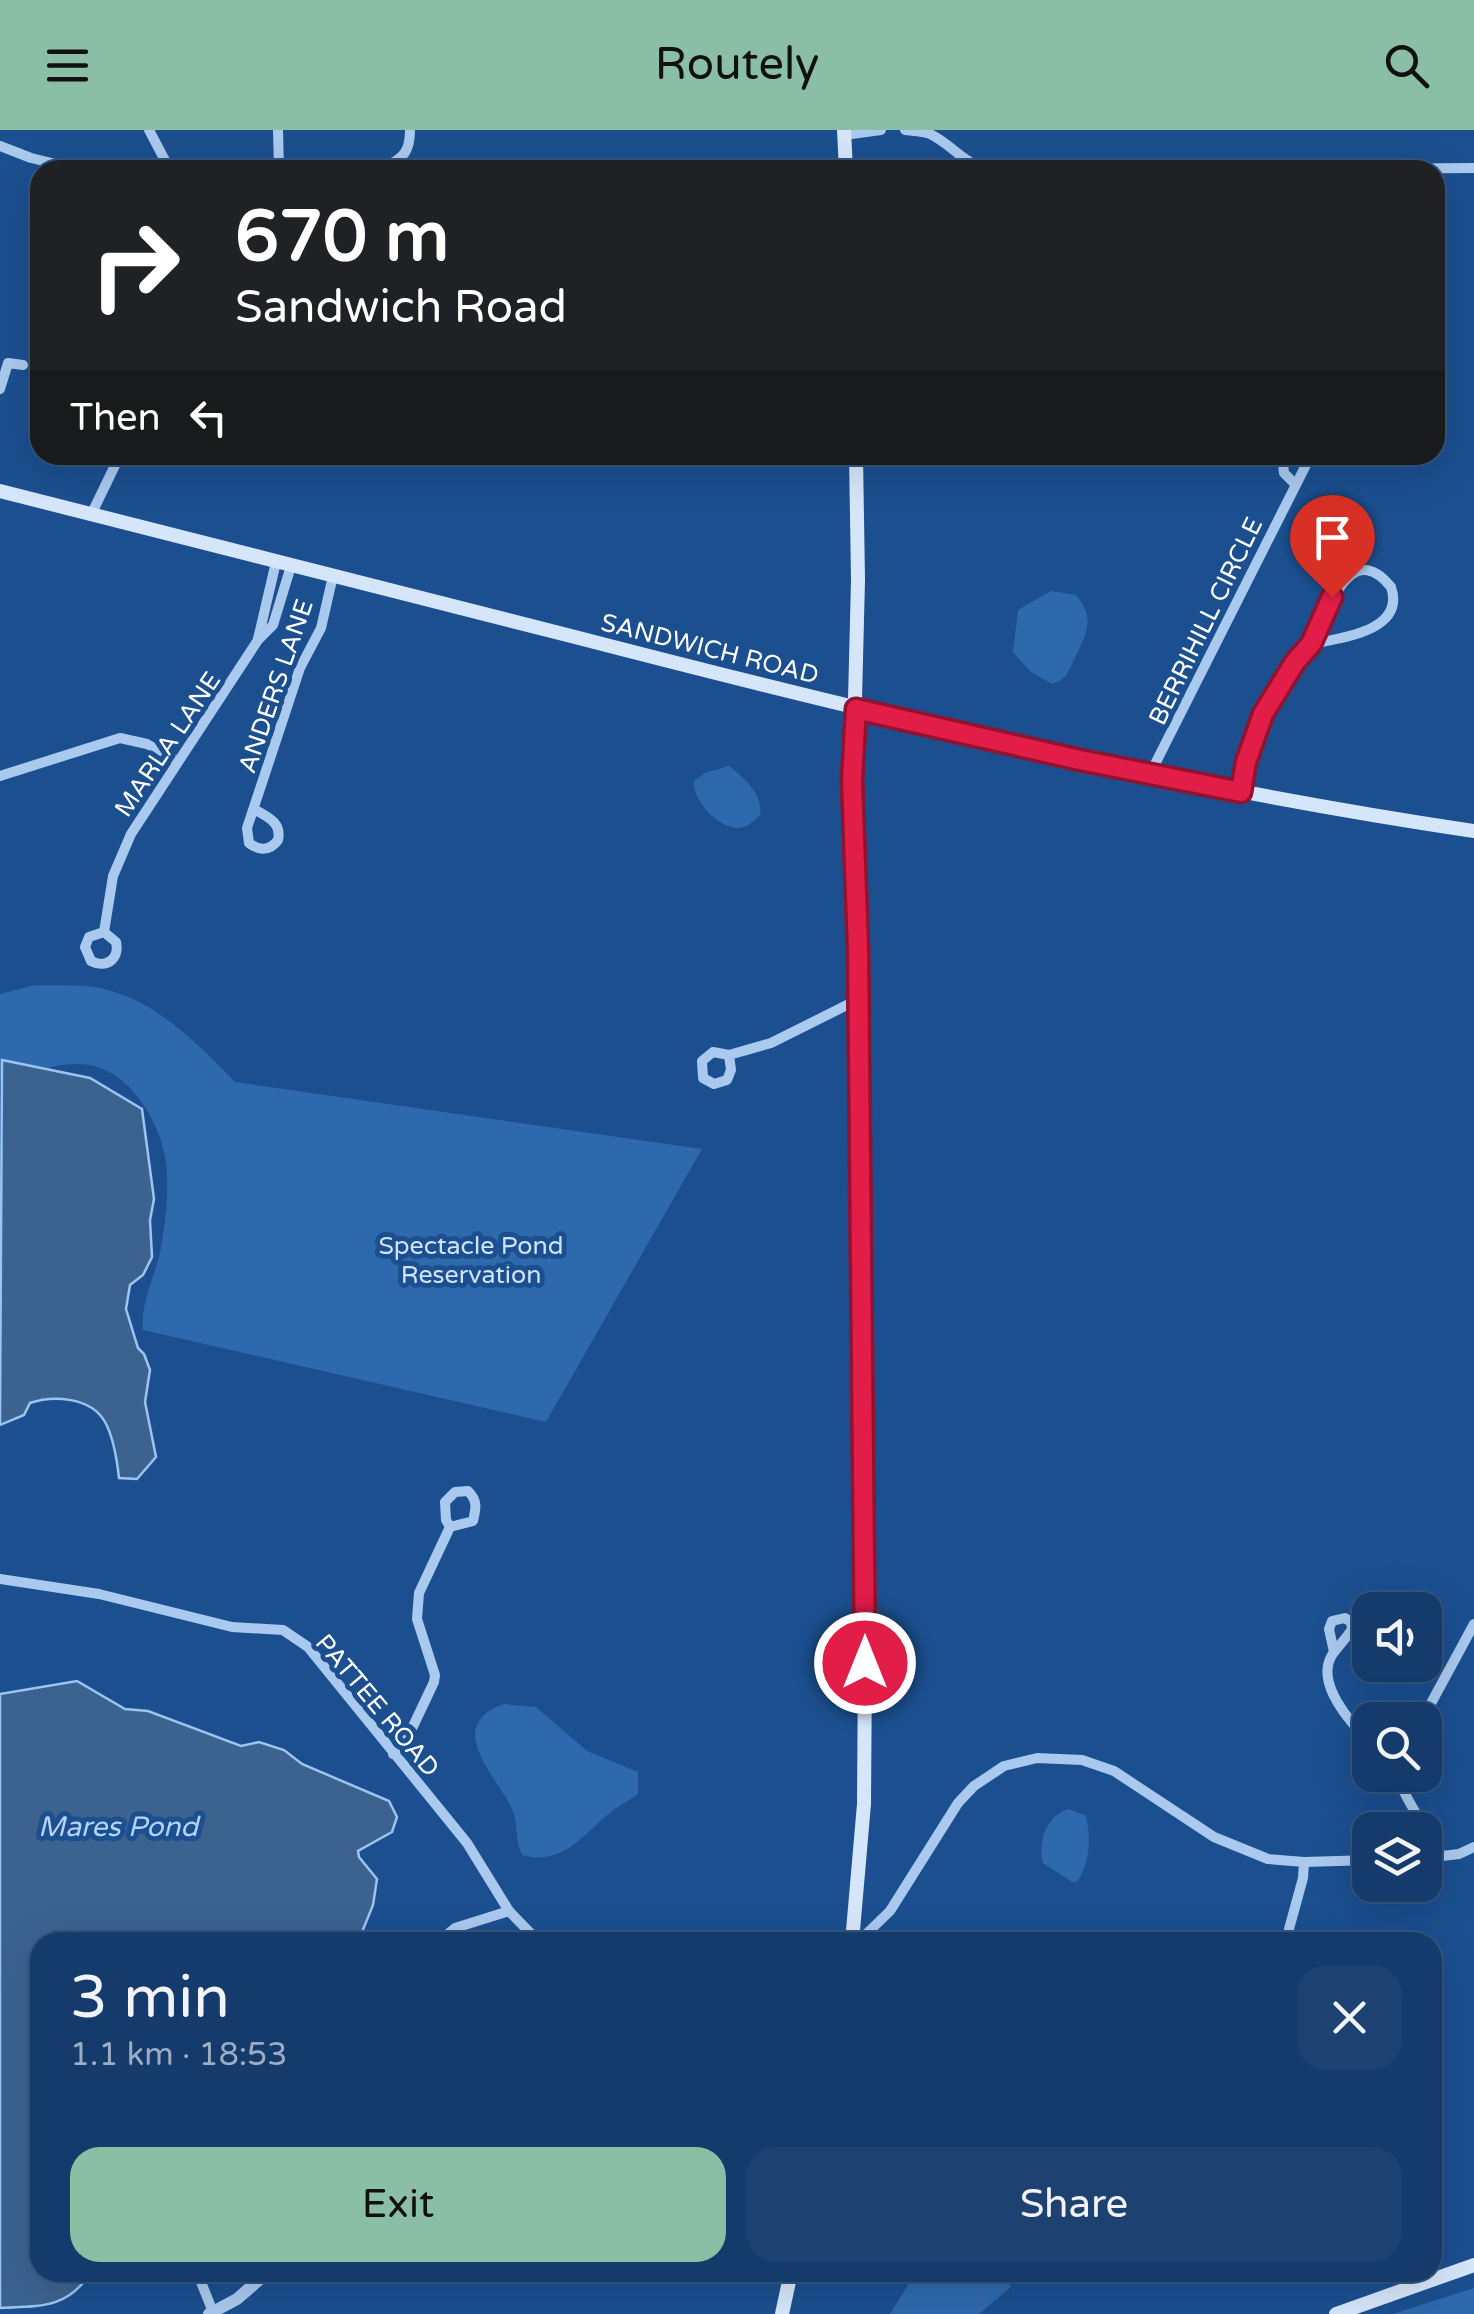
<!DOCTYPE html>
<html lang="en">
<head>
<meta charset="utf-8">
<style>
	:root { --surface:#143b6b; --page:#1d4271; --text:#f1f3f6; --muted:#9dadc1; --line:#33557e; --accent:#8abfa5 }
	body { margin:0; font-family:"Varela Round",sans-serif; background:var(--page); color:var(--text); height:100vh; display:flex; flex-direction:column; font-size:38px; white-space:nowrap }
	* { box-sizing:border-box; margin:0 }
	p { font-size:32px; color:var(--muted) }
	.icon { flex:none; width:55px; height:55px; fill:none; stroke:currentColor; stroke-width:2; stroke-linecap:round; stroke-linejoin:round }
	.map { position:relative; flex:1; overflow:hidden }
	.side { position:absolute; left:30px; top:1802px; width:1412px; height:350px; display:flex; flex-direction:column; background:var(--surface); border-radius:30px; box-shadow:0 10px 40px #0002,0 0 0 2px var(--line) }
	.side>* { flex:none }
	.top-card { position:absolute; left:30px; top:30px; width:1415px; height:305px; border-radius:30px; box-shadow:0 10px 40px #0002,0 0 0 2px var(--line); background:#202124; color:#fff; overflow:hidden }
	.fabs { position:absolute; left:1352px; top:1462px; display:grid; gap:20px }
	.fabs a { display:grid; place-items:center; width:90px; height:90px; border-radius:20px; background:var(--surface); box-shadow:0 10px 40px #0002,0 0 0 2px var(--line); font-size:50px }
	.pin { position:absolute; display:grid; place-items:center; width:85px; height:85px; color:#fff; margin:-102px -42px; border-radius:50% 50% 50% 0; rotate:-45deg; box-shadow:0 0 10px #0007 }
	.pin .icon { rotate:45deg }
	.me { position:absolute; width:110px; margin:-55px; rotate:0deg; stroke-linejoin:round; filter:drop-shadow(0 0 8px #0008) }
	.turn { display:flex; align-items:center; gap:35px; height:210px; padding:0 40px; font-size:45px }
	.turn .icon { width:130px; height:130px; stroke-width:2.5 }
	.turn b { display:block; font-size:70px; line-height:85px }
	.then { display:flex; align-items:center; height:95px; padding:0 40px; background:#0003; gap:20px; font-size:38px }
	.round { display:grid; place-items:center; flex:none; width:105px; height:105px; border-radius:30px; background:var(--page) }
	.overview { display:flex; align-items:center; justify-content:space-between; height:170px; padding:0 40px }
	h1 { font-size:60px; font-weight:600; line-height:75px }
	.primary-button { display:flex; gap:20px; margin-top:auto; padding:20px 40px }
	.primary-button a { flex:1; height:115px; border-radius:30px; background:var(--accent); color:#111; font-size:40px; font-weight:600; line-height:115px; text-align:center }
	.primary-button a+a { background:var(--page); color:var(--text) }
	header { display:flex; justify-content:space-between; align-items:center; height:130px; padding:0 40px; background:var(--accent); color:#111; font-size:45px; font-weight:600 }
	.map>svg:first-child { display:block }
</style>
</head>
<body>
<header><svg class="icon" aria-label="menu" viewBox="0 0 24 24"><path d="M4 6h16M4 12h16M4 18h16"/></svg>Routely<svg class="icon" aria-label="search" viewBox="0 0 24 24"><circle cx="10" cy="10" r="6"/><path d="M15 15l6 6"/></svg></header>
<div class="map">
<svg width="1474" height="2184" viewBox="0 0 1474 2184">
	<rect width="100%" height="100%" fill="#1b4f8f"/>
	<g fill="#2e69ad">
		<path d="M1051,461l25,4c22,26 8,42 -3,67 -5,11 -8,18 -21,22l-21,-12 -18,-20 5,-42z"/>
		<path d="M729,636c16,12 35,30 31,50 -7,5 -13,12 -22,12 -20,0 -46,-28 -44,-47l11,-8z"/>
		<path d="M35,855c21,1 44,-1 64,3 56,11 98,55 136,94l467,67 -156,273 -403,-92c-3,-28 13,-55 18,-82 5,-30 9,-63 4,-92 -7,-37 -36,-84 -75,-91 -30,-5 -61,8 -90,16v-87z"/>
		<path d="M504,1574l32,3 51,44 51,21v22c-9,7 -19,11 -27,18 -29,23 -47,54 -89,43 -8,-15 -3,-31 -10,-46 -15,-33 -70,-83 -8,-105z"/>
		<path d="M1069,1679l17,7c5,22 4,45 -8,65l-6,1 -29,-19c-6,-21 4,-49 26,-54z"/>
		<polygon points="916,2142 1005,2143 1011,2157 979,2184 890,2184"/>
		<polygon points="1474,2158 1474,2184 1393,2184"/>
	</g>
	<g fill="#3c6290" stroke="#9cc4f0" stroke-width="2.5">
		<path d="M2,930l88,18 52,31 12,90 -4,21 2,37 -9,18 -13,10 -4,24 12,39 6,6 6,16 -5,32 11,55 -19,22 -18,-1c-2,-18 -5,-40 -14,-56 -14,-25 -52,-27 -75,-19l-6,12 -24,10z"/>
		<path d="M77,1551l48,28 23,2 93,35 18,-4 25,8 18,14 87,37 8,16 -5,15 -34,19 1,6 18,22 -4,26 -15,37h-318v330l51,1c-25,36 -50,33 -91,35v-614z"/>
	</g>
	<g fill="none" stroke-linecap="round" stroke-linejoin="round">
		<g stroke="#a9c9ee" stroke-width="10">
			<polyline points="149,0 170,40"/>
			<polyline points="278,0 279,39"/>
			<path d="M905,0c8,1 18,1 25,4 25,12 32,31 64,36"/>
			<polyline points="844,5 881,0"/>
			<polyline points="0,16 31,28 81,40"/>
			<path d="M265,40l120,-3c19,-9 25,-16 25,-37"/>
			<polyline points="1194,40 1474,38"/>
			<polyline points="0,259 8,233 23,235"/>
			<polyline points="1282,325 1284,343 1295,354"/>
			<polyline points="91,385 120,325"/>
			<polyline points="258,509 276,432"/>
			<polyline points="1150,644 1311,325"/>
			<polyline points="0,646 120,608 147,614 177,631"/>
			<path d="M1241,662c7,-39 19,-76 41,-110 8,-13 20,-25 29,-38 15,-24 37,-110 80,-57 15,44 -50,51 -80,57"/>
			<path d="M254,679c13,8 28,13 24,31 -8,11 -19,11 -29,3l-2,-15 53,-160 21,-40 12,-52"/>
			<path d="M104,802l12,10c4,17 -10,27 -25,19l-6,-14 4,-10 15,-5 9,-56 18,-42 127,-194 15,-15 18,-59"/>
			<polyline points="729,925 731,940 727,950 714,954 703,948 702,931 713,922 729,925 771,913 859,869"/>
			<polyline points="0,1449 99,1464 232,1497 283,1500 308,1517 467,1713 509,1781 539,1812"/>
			<path d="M1334,1522l-5,-23 3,-8 13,-3 6,4 1,7c-6,10 -14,17 -20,26 -17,28 18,68 38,86"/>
			<polyline points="1422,1590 1474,1494"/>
			<path d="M393,1624l14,-15 27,-57 1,-7 -18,-56 2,-26 31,-66 -4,-7 -1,-18 10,-10 13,-1c10,10 8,17 5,30l-23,6"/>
			<path d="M1397,1645c9,29 30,48 39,83"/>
			<polyline points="1425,1728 1459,1724 1474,1717"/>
			<polyline points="1289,1799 1303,1748 1304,1732"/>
			<polyline points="438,1812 455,1798 509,1781"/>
			<polyline points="858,1812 890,1781 958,1673 974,1656 1004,1636 1037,1628 1082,1630 1114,1641 1214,1707 1268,1729 1304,1732 1370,1730"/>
			<polyline points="197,2142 213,2182"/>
		</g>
		<polyline stroke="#a9c9ee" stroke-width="12" points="209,2184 237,2169 268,2142"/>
		<g stroke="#d6e6fa" stroke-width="14">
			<polyline points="844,0 846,40"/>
			<path d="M0,361c192,49 383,97 575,146 297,77 595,149 899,194"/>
			<polyline points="852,1812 864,1674 865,1533 858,819 853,650 858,450 856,325"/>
			<polyline points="782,2184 791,2142"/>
			<polyline points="1336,2184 1474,2135"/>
		</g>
	</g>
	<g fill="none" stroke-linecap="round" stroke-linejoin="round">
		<defs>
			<polyline id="route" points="865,1533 858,819 852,650 856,579 1080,630 1241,662 1246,632 1263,584 1295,532 1311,514 1332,467"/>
		</defs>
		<use href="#route" stroke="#92132f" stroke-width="25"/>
		<use href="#route" stroke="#e11d48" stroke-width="18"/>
	</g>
	<g text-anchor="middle" stroke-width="10" stroke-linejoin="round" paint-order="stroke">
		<g font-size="25" fill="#fff" stroke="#1b4f8f">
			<text transform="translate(1205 491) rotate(-64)" y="9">BERRIHILL CIRCLE</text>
			<text transform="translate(710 518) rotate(14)" y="9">SANDWICH ROAD</text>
			<text transform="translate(275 556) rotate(-71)" y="9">ANDERS LANE</text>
			<text transform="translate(167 614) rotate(-56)" y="9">MARLA LANE</text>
			<text transform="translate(378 1575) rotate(50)" y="9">PATTEE ROAD</text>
		</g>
		<g font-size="25" fill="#cfe3fa" stroke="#1b4f8f">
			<text x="471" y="1124">Spectacle Pond<tspan x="471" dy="29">Reservation</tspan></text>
		</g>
		<g font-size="28" font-style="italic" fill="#b5d3f5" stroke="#1b4f8f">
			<text x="118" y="1706">Mares Pond</text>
		</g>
	</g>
</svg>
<div class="fabs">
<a><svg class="icon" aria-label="sound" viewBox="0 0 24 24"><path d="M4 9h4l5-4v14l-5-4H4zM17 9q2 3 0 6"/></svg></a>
<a><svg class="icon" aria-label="search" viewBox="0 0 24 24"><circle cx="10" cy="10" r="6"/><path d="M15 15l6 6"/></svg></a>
<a><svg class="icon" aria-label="layers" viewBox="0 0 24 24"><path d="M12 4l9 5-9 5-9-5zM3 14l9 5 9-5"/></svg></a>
</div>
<div class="pin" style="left:1332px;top:467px;background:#d93025"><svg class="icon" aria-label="arrive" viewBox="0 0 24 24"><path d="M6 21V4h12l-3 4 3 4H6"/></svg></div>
<svg class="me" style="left:865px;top:1533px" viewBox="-20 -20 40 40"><circle r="17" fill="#e11d48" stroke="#fff" stroke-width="3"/><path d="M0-11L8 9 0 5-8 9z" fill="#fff"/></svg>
<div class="top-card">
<div class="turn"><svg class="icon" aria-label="right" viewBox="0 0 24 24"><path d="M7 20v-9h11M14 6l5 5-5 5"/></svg><div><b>670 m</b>Sandwich Road</div></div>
<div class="then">Then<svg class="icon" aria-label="left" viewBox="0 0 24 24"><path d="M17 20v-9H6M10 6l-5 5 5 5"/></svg></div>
</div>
<section class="side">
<div class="overview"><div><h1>3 min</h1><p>1.1 km · 18:53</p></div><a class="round"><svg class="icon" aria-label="close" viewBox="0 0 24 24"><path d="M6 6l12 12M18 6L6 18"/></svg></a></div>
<div class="primary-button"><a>Exit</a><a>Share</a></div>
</section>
</div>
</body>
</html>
